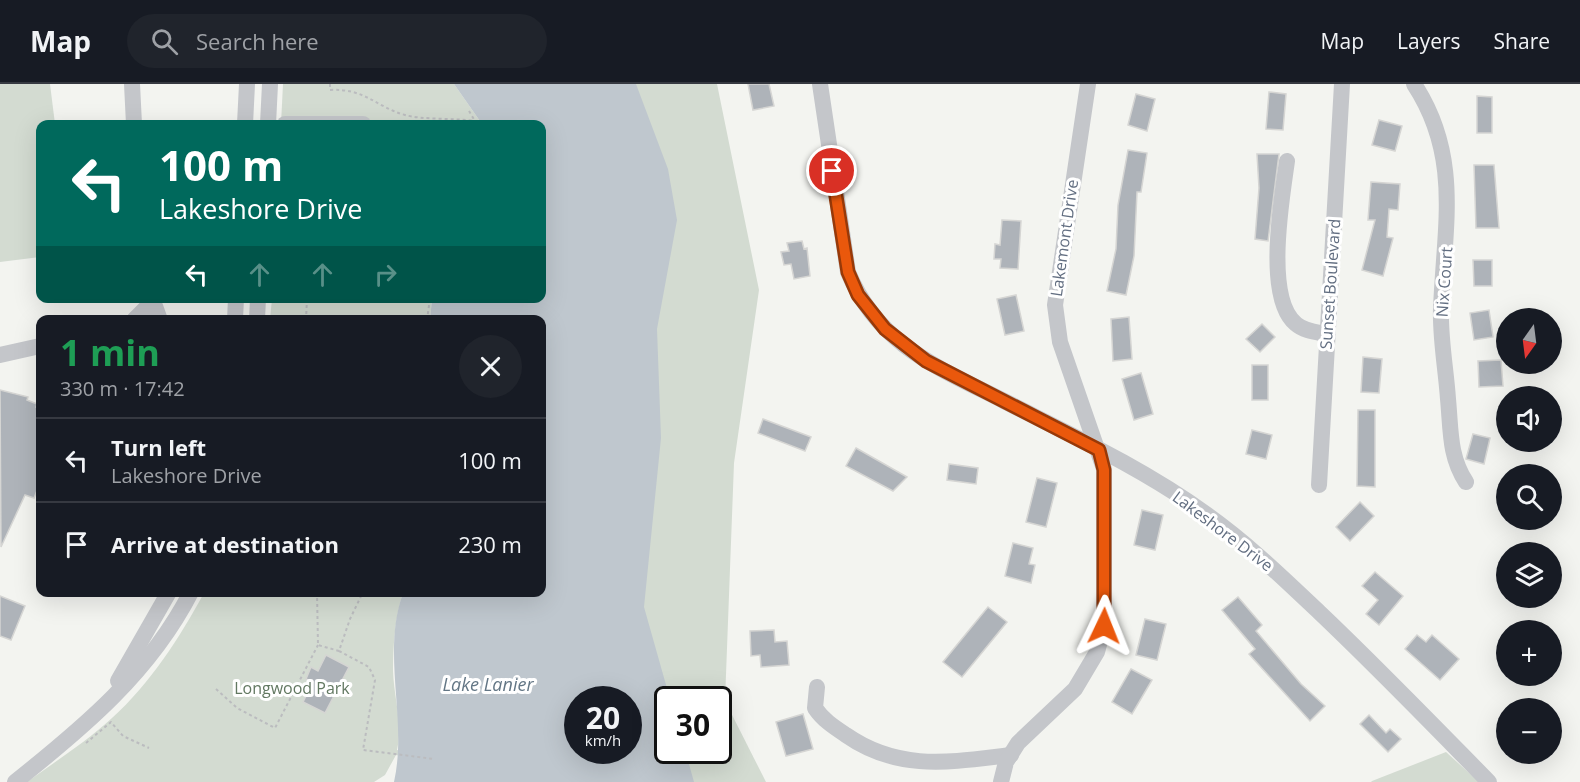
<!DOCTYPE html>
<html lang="en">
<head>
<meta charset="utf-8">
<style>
	:root { --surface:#171b24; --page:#20242c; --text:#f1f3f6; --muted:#9ea1a6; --line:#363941 }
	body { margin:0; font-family:"Open Sans",sans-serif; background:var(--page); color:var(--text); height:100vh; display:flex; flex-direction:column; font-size:22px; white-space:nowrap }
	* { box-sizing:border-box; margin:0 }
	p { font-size:20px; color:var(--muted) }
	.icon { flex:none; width:33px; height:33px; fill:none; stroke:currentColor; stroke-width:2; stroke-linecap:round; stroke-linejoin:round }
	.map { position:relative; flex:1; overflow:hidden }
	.details { position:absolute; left:36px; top:231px; width:510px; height:282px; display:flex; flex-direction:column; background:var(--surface); border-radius:12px; box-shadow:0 6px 24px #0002 }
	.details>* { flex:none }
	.top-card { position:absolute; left:36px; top:36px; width:510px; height:183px; border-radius:12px; box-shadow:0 6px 24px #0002; background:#00695c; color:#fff; overflow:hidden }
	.needle { width:39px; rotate:194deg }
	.controls { position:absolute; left:1496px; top:224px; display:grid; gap:12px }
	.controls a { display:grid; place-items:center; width:66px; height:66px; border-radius:50%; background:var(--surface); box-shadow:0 6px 24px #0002; font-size:30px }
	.speed { position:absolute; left:564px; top:602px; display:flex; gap:12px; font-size:30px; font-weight:700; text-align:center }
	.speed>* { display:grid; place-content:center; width:78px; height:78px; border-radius:50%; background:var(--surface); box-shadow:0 6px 24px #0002; line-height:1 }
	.speed small { font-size:15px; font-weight:400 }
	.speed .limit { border:3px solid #111; border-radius:9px; background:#fff; color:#111 }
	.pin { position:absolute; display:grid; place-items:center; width:51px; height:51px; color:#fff; margin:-26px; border:3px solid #fff; border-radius:50%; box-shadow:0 2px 6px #0007 }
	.me { position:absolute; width:66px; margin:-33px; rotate:2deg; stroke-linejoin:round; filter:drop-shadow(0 0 4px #0008) }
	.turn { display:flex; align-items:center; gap:21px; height:126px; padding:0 24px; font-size:27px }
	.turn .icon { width:78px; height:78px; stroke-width:2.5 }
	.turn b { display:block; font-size:42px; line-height:51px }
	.lanes { display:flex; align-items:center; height:57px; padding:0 24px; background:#0003; justify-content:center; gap:30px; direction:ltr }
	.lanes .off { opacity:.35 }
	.round { display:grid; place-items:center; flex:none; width:63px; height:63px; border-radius:32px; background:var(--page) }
	.summary { display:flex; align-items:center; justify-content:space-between; height:102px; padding:0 24px }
	h1 { font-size:36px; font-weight:700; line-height:45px; color:#1e9e55 }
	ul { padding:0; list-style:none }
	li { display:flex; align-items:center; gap:18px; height:84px; padding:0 24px; border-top:2px solid var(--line) }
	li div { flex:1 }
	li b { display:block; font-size:22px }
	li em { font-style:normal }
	header { display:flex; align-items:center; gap:36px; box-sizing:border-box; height:84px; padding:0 30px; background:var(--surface); border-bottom:2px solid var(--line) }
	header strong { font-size:28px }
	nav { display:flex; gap:33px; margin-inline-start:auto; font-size:21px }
	.search { width:420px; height:54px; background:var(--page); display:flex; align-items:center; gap:15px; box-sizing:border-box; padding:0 21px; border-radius:33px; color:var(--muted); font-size:22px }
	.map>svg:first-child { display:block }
</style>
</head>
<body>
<header>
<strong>Map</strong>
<div class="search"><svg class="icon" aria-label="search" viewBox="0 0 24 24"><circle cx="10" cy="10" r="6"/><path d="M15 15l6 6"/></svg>Search here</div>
<nav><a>Map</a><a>Layers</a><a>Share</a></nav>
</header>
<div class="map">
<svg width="1580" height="698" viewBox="0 0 1580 698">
	<rect width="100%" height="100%" fill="#f3f4f0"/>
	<g fill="#d3dbd1">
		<polygon points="0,0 50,0 55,40 40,40 40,173 0,178"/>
		<polygon points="283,0 454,0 482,40 281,40"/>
		<polygon points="623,0 717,0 759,206 734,379 725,617 766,698 685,698 670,666 718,666 718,615 646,614"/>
		<polygon points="272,215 272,214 432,215 430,235 270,235"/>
		<path d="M204,509h199c-8,23 -10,54 -10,78 1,28 10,52 4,79l36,7v4l-37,-6 -11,20 -11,7h-347c29,-21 59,-40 85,-64 38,-34 68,-81 92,-125z"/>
		<polygon points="1446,668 1479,698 1371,698 1372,697"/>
	</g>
	<path fill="#bfc7ce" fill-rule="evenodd" d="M454,0h182l32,85 9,51 -20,109 4,109 -17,169 26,92h-2v51h17l9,32h-300c14,-63 -13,-128 9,-189l139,-1v-272l-112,-1 2,-20 110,-1v-174h-60zM578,615h50v51h-50z"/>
	<g fill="#aeb3b9" stroke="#d5d5d3" stroke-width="1.5">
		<polygon points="748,0 769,0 774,22 753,26"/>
		<polygon points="1269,8 1286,10 1283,46 1266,45"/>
		<polygon points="1136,10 1155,15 1147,47 1128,41"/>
		<polygon points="1477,12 1492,13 1492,49 1477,49"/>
		<polygon points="1379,36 1402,42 1395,67 1372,61"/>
		<polygon points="1128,66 1147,69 1141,108 1137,108 1134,172 1126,211 1107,207 1116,165 1118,121"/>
		<polygon points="1257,70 1279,70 1268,157 1255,155 1259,104"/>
		<polygon points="1474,81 1494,81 1499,144 1476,144"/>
		<polygon points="1371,98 1400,100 1398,126 1389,125 1387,153 1393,154 1383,192 1362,186 1375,136 1368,136"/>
		<polygon points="1002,136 1021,137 1018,185 1000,184 1001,175 994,175 995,160 1000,161"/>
		<polygon points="802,157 804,165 807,164 810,192 794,195 791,180 784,181 781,168 789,167 787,159"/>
		<polygon points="1473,176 1492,176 1492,202 1474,202"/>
		<polygon points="1016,211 1024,247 1005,251 997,215"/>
		<polygon points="1489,226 1493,253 1474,256 1470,229"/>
		<polygon points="1129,233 1132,275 1113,277 1111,235"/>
		<polygon points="1262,240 1275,253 1260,268 1246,255"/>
		<polygon points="1363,273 1382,275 1379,309 1361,308"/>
		<polygon points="1501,276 1503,302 1479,303 1478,277"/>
		<rect x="1252" y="281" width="16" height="35"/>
		<polygon points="1141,289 1153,330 1134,336 1122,295"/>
		<polygon points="0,306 28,313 27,316 37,320 36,323 40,325 40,405 38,404 34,414 25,411 1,463"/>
		<polygon points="1358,326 1375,326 1375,403 1357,402"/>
		<polygon points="763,335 811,353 805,367 758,349"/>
		<polygon points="1252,346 1272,351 1266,375 1246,370"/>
		<polygon points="1473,350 1490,354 1484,380 1466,375"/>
		<polygon points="856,364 907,393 893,407 846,382"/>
		<polygon points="949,380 978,384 976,400 947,396"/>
		<polygon points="1037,394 1057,399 1046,443 1026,438"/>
		<polygon points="1360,418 1374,432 1350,457 1336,443"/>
		<polygon points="1142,426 1163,431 1155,466 1134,461"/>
		<polygon points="1013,459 1033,464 1029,480 1035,481 1031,499 1005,492"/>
		<polygon points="1375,488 1403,512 1379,541 1366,530 1378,516 1362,502"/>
		<polygon points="0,512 25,522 11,556 0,552"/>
		<polygon points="1238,513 1262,541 1256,547 1301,600 1325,622 1310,637 1249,570 1255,565 1222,526"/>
		<polygon points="988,523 1007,538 962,593 943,578"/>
		<polygon points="1145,535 1166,540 1157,576 1136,571"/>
		<polygon points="774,546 775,558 787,557 789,581 761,583 760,571 751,572 750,547"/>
		<polygon points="1417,551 1426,558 1432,551 1459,575 1440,596 1405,565"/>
		<polygon points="326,571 349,583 325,629 303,618 313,598 306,595 311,583 318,587"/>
		<polygon points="1131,585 1152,596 1132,630 1112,618"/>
		<polygon points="803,630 813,665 786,672 776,638"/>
		<polygon points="1369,631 1386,649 1390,645 1401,655 1388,668 1360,640"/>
	</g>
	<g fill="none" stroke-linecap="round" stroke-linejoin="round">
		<g stroke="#bbbcbf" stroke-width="2" stroke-dasharray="3 3" stroke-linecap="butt">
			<path d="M330,0v6c35,-2 46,17 75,25 18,5 49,3 70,6l2,3"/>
			<polyline points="469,27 475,37"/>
			<polyline points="306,236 307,214"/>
			<polyline points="427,236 430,214"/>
			<polyline points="317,508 318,561 339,567 350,535 363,508"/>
			<polyline points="339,567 369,583 375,596 363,666 434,675"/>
			<polyline points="216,605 237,624 275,644 318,561"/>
			<polyline points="86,659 111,638 123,652 149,664"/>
		</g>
		<g stroke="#c4c6ca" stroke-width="16">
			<polyline points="132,0 134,40"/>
			<path d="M820,0l28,188c30,73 91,96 156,129 69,35 140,68 202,113 41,29 77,64 113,98 58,55 114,113 170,170"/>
			<path d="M1414,0c48,73 30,143 27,225 -1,30 5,60 7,90 3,31 1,57 18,83"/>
			<polyline points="245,40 247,0"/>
			<polyline points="268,40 270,0"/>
			<polyline points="285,40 363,40"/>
			<path d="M1287,77c-5,37 -23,137 9,163 8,7 20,8 30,10"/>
			<polyline points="152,214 160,236"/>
			<polyline points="134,236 148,222 151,214"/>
			<polyline points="235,236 236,214"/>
			<polyline points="257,236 258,214"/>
			<polyline points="0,271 40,262"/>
			<polyline points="1319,401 1342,0"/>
			<polyline points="118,597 169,508"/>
			<path d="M817,603l-2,21c8,12 19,19 31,27 53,37 105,27 165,20"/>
			<path d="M15,698c69,-55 135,-110 176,-190"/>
			<polyline points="1001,698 1006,678 1018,659 1075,605 1097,568 1104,542 1104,385 1060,258 1055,221 1088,0"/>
		</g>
	</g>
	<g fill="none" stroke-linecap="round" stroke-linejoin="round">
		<defs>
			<polyline id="route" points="832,87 848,188 858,211 885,245 926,277 1099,366 1104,386 1104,542"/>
		</defs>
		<use href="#route" stroke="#983908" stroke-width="15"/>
		<use href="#route" stroke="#ea580c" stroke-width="10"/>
	</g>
	<g text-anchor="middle" stroke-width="6" stroke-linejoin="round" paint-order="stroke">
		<g font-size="16" fill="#626e81" stroke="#fff">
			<text transform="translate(1064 154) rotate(-82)" y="6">Lakemont Drive</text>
			<text transform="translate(1444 198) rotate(-86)" y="6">Nix Court</text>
			<text transform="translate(1330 200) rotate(-86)" y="6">Sunset Boulevard</text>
			<text transform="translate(1223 447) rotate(37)" y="6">Lakeshore Drive</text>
		</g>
		<g font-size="16" fill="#627861" stroke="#fff">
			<text x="292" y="610">Longwood Park</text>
		</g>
		<g font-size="18" font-style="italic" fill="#637685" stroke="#fff">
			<text x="488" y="607">Lake Lanier</text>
		</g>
	</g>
</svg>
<div class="controls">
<a><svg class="needle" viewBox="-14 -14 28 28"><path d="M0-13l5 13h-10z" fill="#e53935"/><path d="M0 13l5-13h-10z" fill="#9ea1a6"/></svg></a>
<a><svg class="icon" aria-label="sound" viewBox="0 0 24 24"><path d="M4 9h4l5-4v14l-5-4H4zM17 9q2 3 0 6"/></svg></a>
<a><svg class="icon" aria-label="search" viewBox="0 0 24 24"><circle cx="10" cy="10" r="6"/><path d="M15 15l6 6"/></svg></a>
<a><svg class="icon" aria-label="layers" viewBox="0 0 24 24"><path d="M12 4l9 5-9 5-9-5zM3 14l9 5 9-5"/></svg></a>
<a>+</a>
<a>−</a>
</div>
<div class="speed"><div>20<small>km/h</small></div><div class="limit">30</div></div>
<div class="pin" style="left:832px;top:87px;background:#d93025"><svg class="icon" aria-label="arrive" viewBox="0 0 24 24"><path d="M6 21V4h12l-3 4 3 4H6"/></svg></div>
<svg class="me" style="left:1104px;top:542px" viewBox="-20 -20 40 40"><path d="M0-17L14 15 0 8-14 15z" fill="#ea580c" stroke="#fff" stroke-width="4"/></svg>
<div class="top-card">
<div class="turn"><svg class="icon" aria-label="left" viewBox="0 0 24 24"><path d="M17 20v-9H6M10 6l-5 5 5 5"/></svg><div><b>100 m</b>Lakeshore Drive</div></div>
<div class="lanes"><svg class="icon" aria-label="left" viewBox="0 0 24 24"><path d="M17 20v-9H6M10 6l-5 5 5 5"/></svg><svg class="icon off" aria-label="ahead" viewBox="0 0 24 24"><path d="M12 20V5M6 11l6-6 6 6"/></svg><svg class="icon off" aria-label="ahead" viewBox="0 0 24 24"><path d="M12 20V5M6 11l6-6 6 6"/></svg><svg class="icon off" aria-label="right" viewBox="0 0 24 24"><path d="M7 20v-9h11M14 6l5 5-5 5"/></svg></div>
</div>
<section class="details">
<div class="summary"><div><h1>1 min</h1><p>330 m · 17:42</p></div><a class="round"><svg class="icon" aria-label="close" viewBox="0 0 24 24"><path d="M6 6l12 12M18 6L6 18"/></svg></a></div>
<ul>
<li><svg class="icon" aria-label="left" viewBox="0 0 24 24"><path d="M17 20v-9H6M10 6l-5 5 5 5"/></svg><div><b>Turn left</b><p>Lakeshore Drive</p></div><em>100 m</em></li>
<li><svg class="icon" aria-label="arrive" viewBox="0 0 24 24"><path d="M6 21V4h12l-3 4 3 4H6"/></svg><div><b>Arrive at destination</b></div><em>230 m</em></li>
</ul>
</section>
</div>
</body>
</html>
